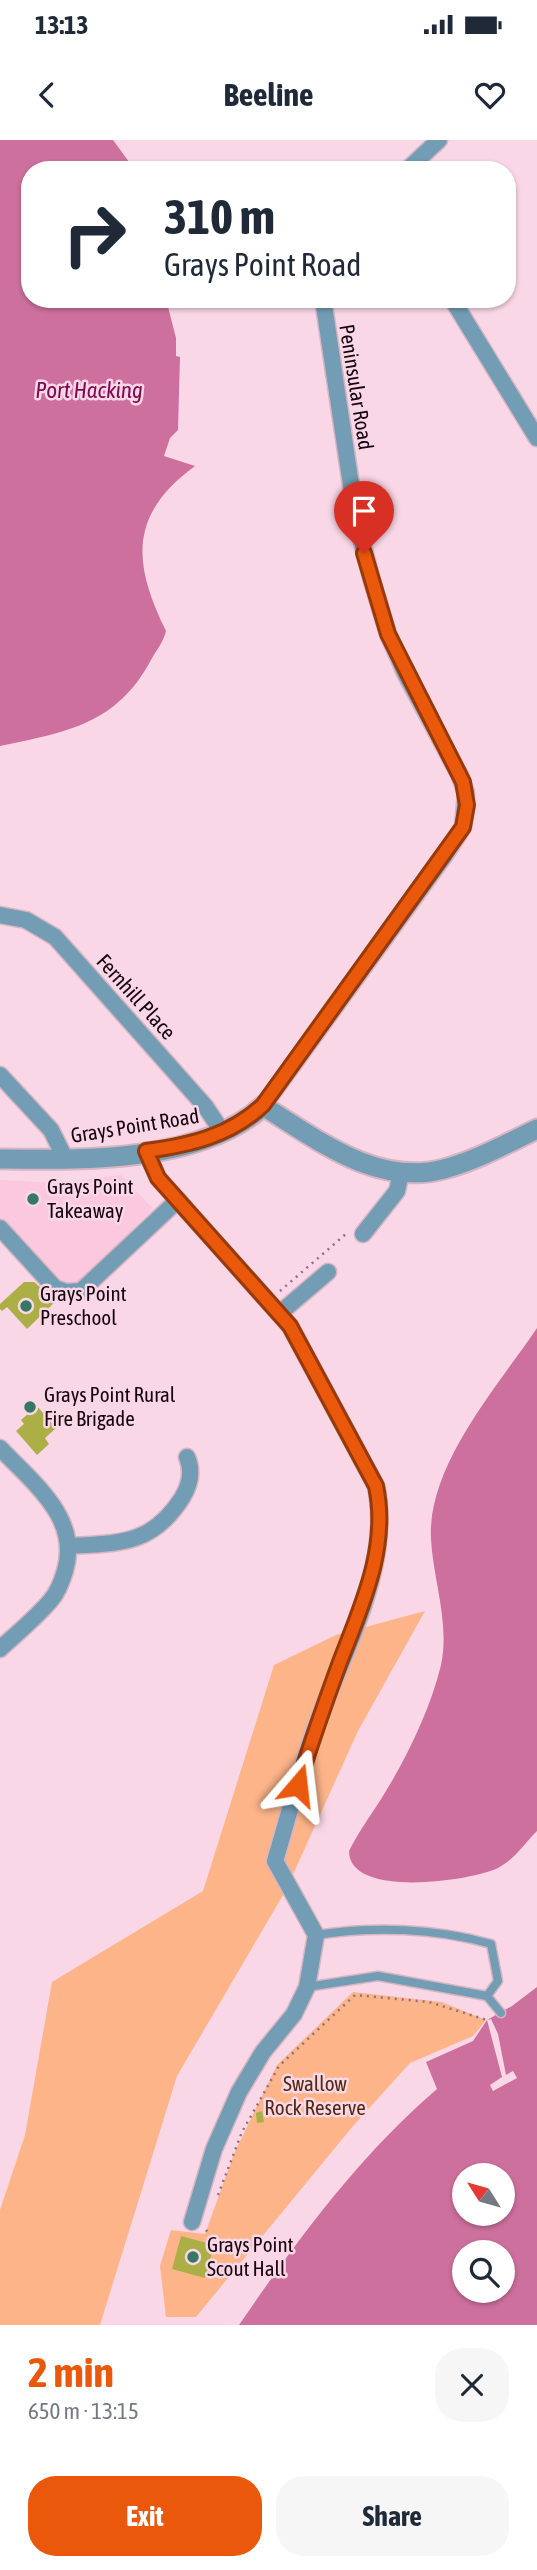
<!DOCTYPE html>
<html lang="en">
<head>
<meta charset="utf-8">
<style>
	:root { --surface:#fff; --page:#f6f6f7; --text:#1f2937; --muted:#747a83; --accent:#ea580c }
	body { margin:0; font-family:"Asap Condensed",sans-serif; background:var(--page); color:var(--text); height:100vh; display:flex; flex-direction:column; font-size:26px; white-space:nowrap }
	* { box-sizing:border-box; margin:0 }
	p { font-size:23px; color:var(--muted) }
	.icon { flex:none; width:38px; height:38px; fill:none; stroke:currentColor; stroke-width:2; stroke-linecap:round; stroke-linejoin:round }
	.map { position:relative; height:2185px; overflow:hidden }
	.drawer { display:flex; flex-direction:column; background:var(--surface); flex:1 }
	.drawer>* { flex:none }
	.guide { position:absolute; left:21px; top:21px; width:495px; height:147px; border-radius:28px; box-shadow:0 2px 5px #0004; background:#fff; color:var(--text); overflow:hidden }
	.needle { width:46px; rotate:307deg }
	.tools { position:absolute; left:452px; top:2023px; display:grid; gap:14px }
	.tools a { display:grid; place-items:center; width:63px; height:63px; border-radius:50%; background:var(--surface); box-shadow:0 2px 5px #0004; font-size:35px }
	.pin { position:absolute; display:grid; place-items:center; width:60px; height:60px; color:#fff; margin:-72px -30px; border-radius:50% 50% 50% 0; rotate:-45deg; box-shadow:0 0 7px #0007 }
	.pin .icon { rotate:45deg }
	.me { position:absolute; width:77px; margin:-38px; rotate:17deg; stroke-linejoin:round; filter:drop-shadow(0 0 5px #0008) }
	.turn { display:flex; align-items:center; gap:24px; height:147px; padding:0 28px; font-size:32px }
	.turn .icon { width:91px; height:91px; stroke-width:2.5 }
	.turn b { display:block; font-size:49px; line-height:60px }
	.round { display:grid; place-items:center; flex:none; width:74px; height:74px; border-radius:28px; background:var(--page) }
	.head { display:flex; align-items:center; justify-content:space-between; height:119px; padding:0 28px }
	h1 { font-size:42px; font-weight:700; line-height:52px; color:var(--accent) }
	.button { display:flex; gap:14px; margin-top:auto; padding:14px 28px }
	.button a { flex:1; height:80px; border-radius:28px; background:var(--accent); color:#fff; font-size:28px; font-weight:700; line-height:80px; text-align:center }
	.button a+a { background:var(--page); color:var(--text) }
	.status { display:flex; justify-content:space-between; align-items:center; height:49px; padding:0 35px; background:var(--surface); direction:ltr }
	.status svg { height:19px; fill:currentColor }
	header { display:flex; justify-content:space-between; align-items:center; height:91px; padding:0 28px; background:var(--surface); font-size:32px; font-weight:700 }
	.map>svg:first-child { display:block }
</style>
</head>
<body>
<div class="status"><b>13:13</b><svg viewBox="0 0 49 12"><path d="M0 12V9h3v3zM5 12V6h3v6zM10 12V3h3v9zM15 12V0h3v12zM26 1h20v11H26zM47 4h2v5h-2z"/></svg></div>
<header><svg class="icon" aria-label="back" viewBox="0 0 24 24"><path d="M15 5l-7 7 7 7"/></svg>Beeline<svg class="icon" aria-label="heart" viewBox="0 0 24 24"><path d="M12 20l-8-8c-3-5 5-10 8-4 3-6 11-1 8 4z"/></svg></header>
<div class="map">
<svg width="537" height="2185" viewBox="0 0 537 2185">
	<rect width="100%" height="100%" fill="#fad7e6"/>
	<polygon fill="#fcc8de" points="121,1035 153,1069 109,1112 112,1116 77,1148 59,1147 0,1082 0,1040 60,1043"/>
	<g fill="#fdb489">
		<polygon points="425,1471 358,1591 286,1750 177,1936 100,2185 0,2185 0,2070 25,1995 52,1842 203,1751 274,1525 336,1495"/>
		<polygon points="353,1852 442,1862 486,1880 473,1896 410,1923 353,1986 196,2177 166,2177 160,2126 171,2090 205,2094 234,2014 277,1925"/>
	</g>
	<g fill="#cd709d" fill-rule="evenodd">
		<path d="M0,0h113l22,30h-105v129h136l10,39v18l4,1 -2,73 -8,8 -6,18 31,10c-67,49 -62,98 -29,165 -3,12 -9,18 -15,29 -34,64 -84,72 -151,86z"/>
		<path d="M537,1188v503c-13,13 -22,28 -39,37 -27,13 -149,31 -149,-17 10,-20 22,-36 34,-55 24,-39 47,-86 58,-131 9,-42 -8,-85 -10,-126 -4,-74 67,-153 106,-211z"/>
		<path d="M537,1847v338h-298c59,-86 119,-168 198,-236l-11,-27 47,-21 14,-21 25,-14zM464,2035h38v39h-38zM464,2112h38v39h-38z"/>
	</g>
	<polygon fill="#fad7e6" points="491,1879 498,1894 506,1935 513,1931 517,1938 493,1951 490,1945 502,1937 487,1880"/>
	<g fill="#acaf45">
		<polygon points="24,1142 34,1142 56,1161 27,1189 7,1167 2,1171 0,1169 0,1164"/>
		<polygon points="37,1266 56,1288 45,1298 49,1304 37,1315 16,1291 24,1284 21,1280"/>
		<polygon points="262,1971 264,1982 257,1983 256,1973"/>
		<polygon points="181,2096 214,2105 205,2138 172,2129"/>
	</g>
	<g fill="none" stroke-linecap="round" stroke-linejoin="round">
		<defs>
			<g id="service">
				<path d="M307,1847l71,-11 109,20 11,-15 -7,-37c-55,-16 -119,-18 -175,-9"/>
				<polyline points="487,1856 501,1873"/>
			</g>
			<g id="minor">
				<polyline points="407,30 439,0"/>
				<polyline points="452,159 537,298"/>
				<polyline points="0,775 26,780 55,797 205,966 223,993"/>
				<polyline points="0,935 51,990 66,1020"/>
				<polyline points="263,966 445,715 463,687 466,653 459,634 406,535 388,494 372,441 356,378 323,159"/>
				<path d="M146,1011l12,27 132,148 86,160c17,83 -35,169 -62,246 -15,42 -26,86 -39,129l41,74 -9,52 -13,27 -31,38 -24,40 -25,57 -22,73"/>
				<polyline points="0,1088 55,1148 66,1152 81,1151 178,1060"/>
				<polyline points="363,1094 397,1051 401,1033"/>
				<polyline points="280,1173 328,1132"/>
				<path d="M0,1308c32,34 81,70 65,123 -3,10 -7,21 -14,29 -15,18 -34,33 -51,49"/>
				<path d="M69,1406c51,-3 83,-1 113,-48 8,-13 11,-27 5,-41"/>
			</g>
			<path id="tertiary" d="M0,1019c80,1 201,4 263,-53 54,33 113,81 181,63 31,-8 64,-26 93,-40"/>
		</defs>
		<use href="#service" stroke="#d6b5c3" stroke-width="11"/>
		<use href="#minor" stroke="#d6b5c3" stroke-width="19"/>
		<use href="#tertiary" stroke="#d6b5c3" stroke-width="23"/>
		<g stroke="#8c727d" stroke-width="2.5" stroke-dasharray="2 5" stroke-linecap="butt">
			<polyline points="280,1151 347,1093"/>
			<polyline points="218,2055 242,1992 279,1926 355,1855 429,1862 487,1880"/>
			<polyline points="206,2090 212,2098 210,2104"/>
		</g>
		<use href="#service" stroke="#729db4" stroke-width="8"/>
		<use href="#minor" stroke="#729db4" stroke-width="16"/>
		<use href="#tertiary" stroke="#729db4" stroke-width="19"/>
	</g>
	<g fill="none" stroke-linecap="round" stroke-linejoin="round">
		<defs>
			<path id="route" d="M298,1645c13,-42 27,-82 42,-123 22,-57 49,-115 36,-176l-86,-160 -132,-148 -12,-27c44,-6 84,-15 117,-46l200,-278 4,-22 -4,-23 -75,-148 -24,-81"/>
		</defs>
		<use href="#route" stroke="#983908" stroke-width="18"/>
		<use href="#route" stroke="#ea580c" stroke-width="12"/>
	</g>
	<g fill="#387764" stroke="#fad7e6" stroke-width="2.5">
		<circle cx="33" cy="1059" r="7"/>
		<circle cx="26" cy="1166" r="7"/>
		<circle cx="30" cy="1267" r="7"/>
		<circle cx="193" cy="2117" r="7"/>
	</g>
	<g text-anchor="middle" stroke-width="5" stroke-linejoin="round" paint-order="stroke">
		<g font-size="21" fill="#16050d" stroke="#fad7e6">
			<text transform="translate(356 247) rotate(81)" y="7">Peninsular Road</text>
			<text transform="translate(136 857) rotate(48)" y="7">Fernhill Place</text>
			<text transform="translate(135 986) rotate(-9)" y="7">Grays Point Road</text>
		</g>
		<g font-size="21" fill="#16050d" stroke="#fad7e6" text-anchor="start">
			<text x="47" y="1054">Grays Point<tspan x="47" dy="24">Takeaway</tspan></text>
			<text x="40" y="1161">Grays Point<tspan x="40" dy="24">Preschool</tspan></text>
			<text x="44" y="1262">Grays Point Rural<tspan x="44" dy="24">Fire Brigade</tspan></text>
			<text x="207" y="2112">Grays Point<tspan x="207" dy="24">Scout Hall</tspan></text>
		</g>
		<g font-size="21" fill="#4e2a13" stroke="#fad7e6">
			<text x="315" y="1951">Swallow<tspan x="315" dy="24">Rock Reserve</tspan></text>
		</g>
		<g font-size="23" font-style="italic" fill="#800a52" stroke="#fad7e6">
			<text x="89" y="258">Port Hacking</text>
		</g>
	</g>
</svg>
<div class="tools">
<a><svg class="needle" viewBox="-14 -14 28 28"><path d="M0-13l5 13h-10z" fill="#e53935"/><path d="M0 13l5-13h-10z" fill="#747a83"/></svg></a>
<a><svg class="icon" aria-label="search" viewBox="0 0 24 24"><circle cx="10" cy="10" r="6"/><path d="M15 15l6 6"/></svg></a>
</div>
<div class="pin" style="left:364px;top:413px;background:#d93025"><svg class="icon" aria-label="arrive" viewBox="0 0 24 24"><path d="M6 21V4h12l-3 4 3 4H6"/></svg></div>
<svg class="me" style="left:298px;top:1645px" viewBox="-20 -20 40 40"><path d="M0-17L14 15 0 8-14 15z" fill="#ea580c" stroke="#fff" stroke-width="4"/></svg>
<div class="guide">
<div class="turn"><svg class="icon" aria-label="right" viewBox="0 0 24 24"><path d="M7 20v-9h11M14 6l5 5-5 5"/></svg><div><b>310 m</b>Grays Point Road</div></div>
</div>
</div>
<section class="drawer">
<div class="head"><div><h1>2 min</h1><p>650 m · 13:15</p></div><a class="round"><svg class="icon" aria-label="close" viewBox="0 0 24 24"><path d="M6 6l12 12M18 6L6 18"/></svg></a></div>
<div class="button"><a>Exit</a><a>Share</a></div>
</section>
</body>
</html>
